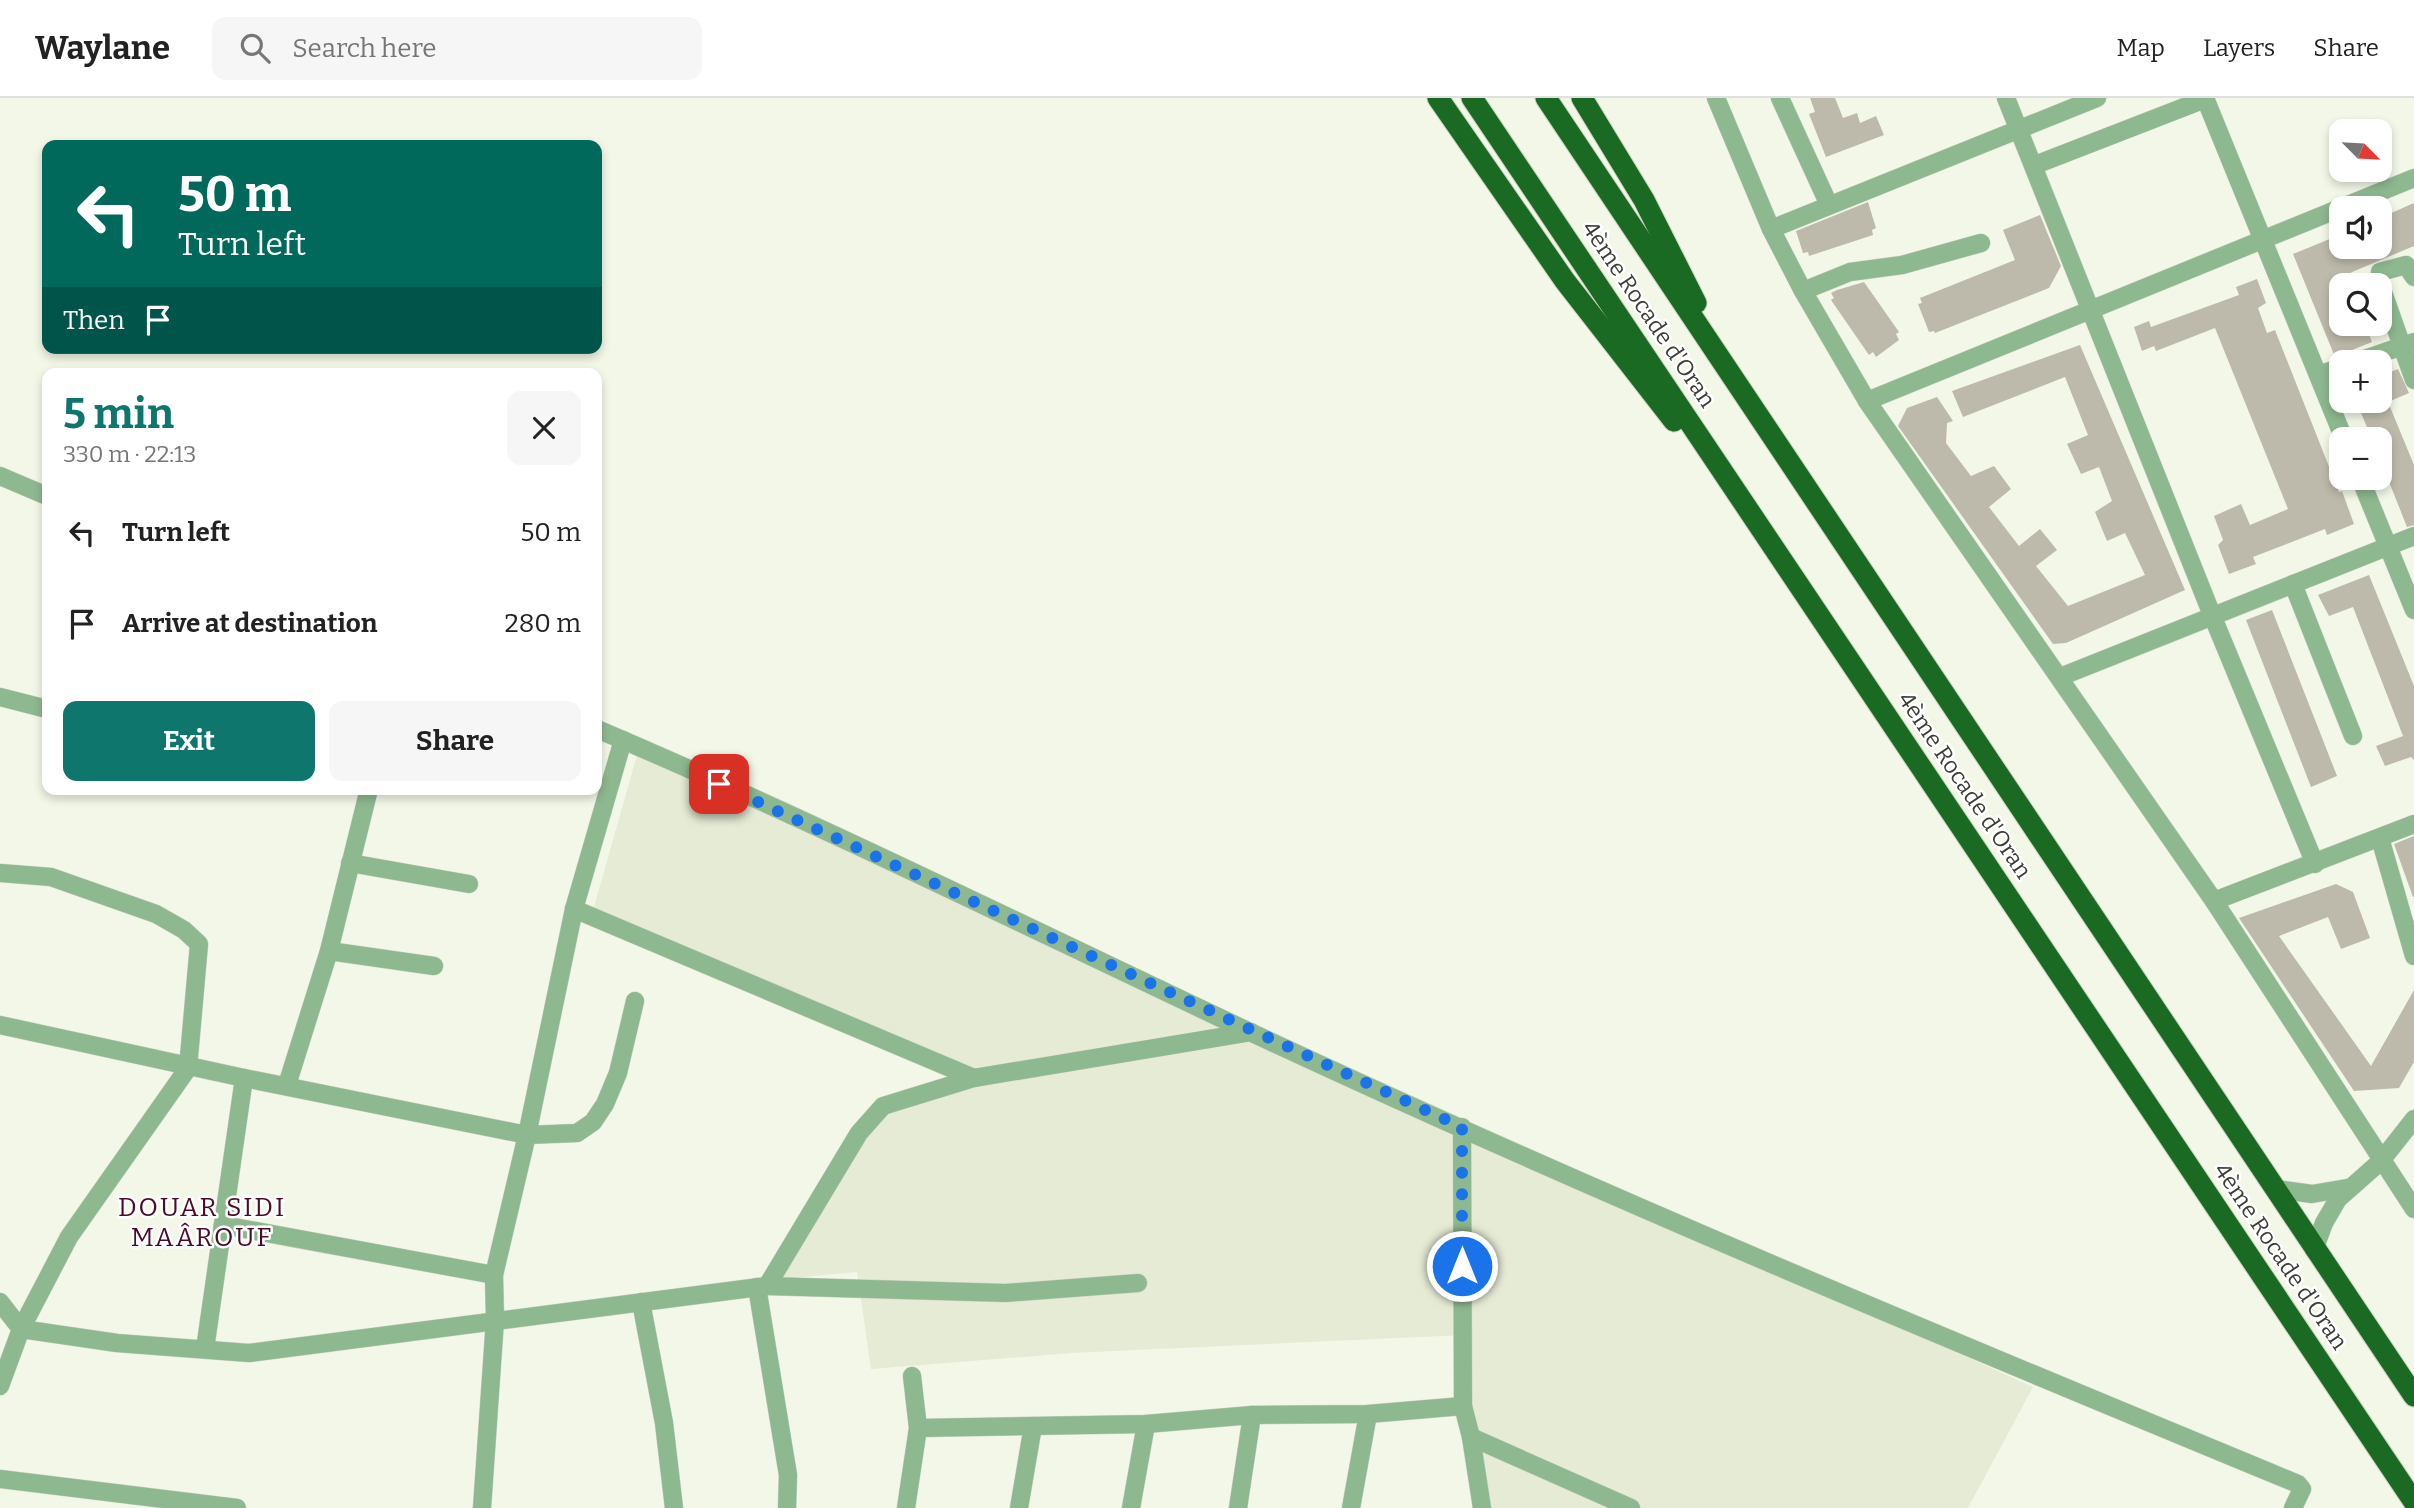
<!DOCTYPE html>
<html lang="en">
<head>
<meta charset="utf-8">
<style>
	:root { --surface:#fff; --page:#f6f6f6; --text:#222; --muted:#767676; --line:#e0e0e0; --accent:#0f766e }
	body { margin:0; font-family:Bitter,serif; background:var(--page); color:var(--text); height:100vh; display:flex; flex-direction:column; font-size:26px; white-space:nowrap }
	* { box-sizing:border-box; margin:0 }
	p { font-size:23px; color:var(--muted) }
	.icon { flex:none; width:38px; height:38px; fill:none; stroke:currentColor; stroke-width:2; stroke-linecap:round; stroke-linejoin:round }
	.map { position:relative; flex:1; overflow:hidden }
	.sheet { position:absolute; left:42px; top:270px; width:560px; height:427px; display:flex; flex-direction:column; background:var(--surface); border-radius:14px; box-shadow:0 4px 10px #0003 }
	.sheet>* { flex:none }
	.guide { position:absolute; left:42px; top:42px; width:560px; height:214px; border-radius:14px; box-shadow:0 4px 10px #0003; background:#00695c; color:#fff; overflow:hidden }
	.needle { width:46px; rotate:114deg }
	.tools { position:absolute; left:2329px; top:21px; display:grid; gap:14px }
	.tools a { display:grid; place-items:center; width:63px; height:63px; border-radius:14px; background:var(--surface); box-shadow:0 4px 10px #0003; font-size:35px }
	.pin { position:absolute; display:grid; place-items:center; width:60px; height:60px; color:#fff; margin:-30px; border-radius:14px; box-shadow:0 4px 10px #0006 }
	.me { position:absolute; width:77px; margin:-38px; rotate:0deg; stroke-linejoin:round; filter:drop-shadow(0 0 5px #0008) }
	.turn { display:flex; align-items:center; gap:24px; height:147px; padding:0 21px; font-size:32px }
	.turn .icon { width:91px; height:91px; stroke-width:2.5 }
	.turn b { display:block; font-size:49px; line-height:60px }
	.then { display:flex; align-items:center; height:66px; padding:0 21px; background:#0003; gap:14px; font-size:26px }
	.round { display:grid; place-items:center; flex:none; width:74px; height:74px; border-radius:14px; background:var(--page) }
	.summary { display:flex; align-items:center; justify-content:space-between; height:119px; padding:0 21px }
	h1 { font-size:42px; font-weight:700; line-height:52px; color:var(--accent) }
	.cta { display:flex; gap:14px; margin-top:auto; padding:14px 21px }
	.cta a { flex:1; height:80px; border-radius:14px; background:var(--accent); color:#fff; font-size:28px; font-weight:700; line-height:80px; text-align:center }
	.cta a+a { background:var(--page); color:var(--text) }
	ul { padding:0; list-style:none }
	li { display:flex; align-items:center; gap:21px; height:91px; padding:0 21px }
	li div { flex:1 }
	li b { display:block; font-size:26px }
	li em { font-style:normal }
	header { display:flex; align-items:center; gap:42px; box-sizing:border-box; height:98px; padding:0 35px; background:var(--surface); border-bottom:2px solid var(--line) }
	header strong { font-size:33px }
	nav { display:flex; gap:38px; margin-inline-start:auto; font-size:24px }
	.search { width:490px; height:63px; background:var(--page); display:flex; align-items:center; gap:18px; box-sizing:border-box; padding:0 24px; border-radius:14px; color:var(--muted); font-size:26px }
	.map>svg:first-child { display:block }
</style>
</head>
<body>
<header>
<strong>Waylane</strong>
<div class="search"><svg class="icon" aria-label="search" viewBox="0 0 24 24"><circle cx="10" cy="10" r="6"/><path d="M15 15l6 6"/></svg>Search here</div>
<nav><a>Map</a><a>Layers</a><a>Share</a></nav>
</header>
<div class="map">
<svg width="2414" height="1410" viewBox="0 0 2414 1410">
	<rect width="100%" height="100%" fill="#f2f7e7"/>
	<polygon fill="#e5ebd5" points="637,657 893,770 2033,1289 1968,1410 1481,1410 1463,1237 1071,1255 871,1271 857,1174 780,1181 846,1069 881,1020 910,996 968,973 592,816"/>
	<g fill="#bebaab">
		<polygon points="1810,0 1835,0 1843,20 1857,15 1860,25 1876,18 1884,37 1826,59 1809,16 1815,14"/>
		<polygon points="1868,104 1876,130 1872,132 1873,137 1809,158 1808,154 1803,155 1796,133"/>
		<polygon points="2414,105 2414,148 2345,177 2349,187 2342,187 2342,226 2365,226 2372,244 2335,259 2293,156 2342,136 2342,149 2380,149 2380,120"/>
		<polygon points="2040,117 2061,168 2049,190 1935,235 1934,233 1929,234 1918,206 1922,205 1920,200 2015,162 2003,132"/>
		<polygon points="2257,181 2266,205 2258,210 2267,235 2275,232 2339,394 2342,393 2354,426 2327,437 2325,431 2253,459 2256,466 2229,476 2218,447 2223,442 2214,418 2241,406 2250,427 2288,411 2215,230 2156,253 2154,248 2142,253 2134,229 2149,223 2151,229 2239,197 2236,189"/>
		<polygon points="1864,184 1899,234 1896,236 1899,242 1876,259 1873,254 1869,257 1831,202 1834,200 1831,195 1837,192"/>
		<polygon points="2080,247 2185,492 2066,545 2053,546 1898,328 1907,310 1937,299 1953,323 1947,325 1946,345 1971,378 1994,368 2011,391 1989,409 2019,448 2040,431 2057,452 2036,468 2068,508 2145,477 2125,435 2107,443 2095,414 2112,403 2099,369 2081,376 2067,346 2088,337 2065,279 1963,319 1952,293"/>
		<polygon points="2398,271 2409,295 2388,304 2414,367 2414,427 2407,429 2380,361 2380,341 2372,341 2356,303 2380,303 2380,278"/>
		<polygon points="2369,477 2414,588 2414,662 2411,659 2385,668 2376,648 2403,638 2353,509 2329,518 2318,497"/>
		<polygon points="2272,512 2337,678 2311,689 2246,522"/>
		<polygon points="2414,738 2414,799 2413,799 2394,746"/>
		<polygon points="2336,786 2353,794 2370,840 2341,851 2328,819 2279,838 2371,968 2414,892 2414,964 2399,990 2354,993 2239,820"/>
	</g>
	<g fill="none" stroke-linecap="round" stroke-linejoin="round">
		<defs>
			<g id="minor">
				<polyline points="1716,0 1771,131 1803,193 1867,303 2214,803 2414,1111"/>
				<polyline points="1780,0 1829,107"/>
				<polyline points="2006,0 2212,517 2315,766"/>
				<polyline points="2205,0 2344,341"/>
				<polyline points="2035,67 2205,1"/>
				<polyline points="1771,131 2097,0"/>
				<polyline points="2414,179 2406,167 2380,174 2379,183 2414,282"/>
				<polyline points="1803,193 1850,174 1902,167 1981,145"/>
				<polyline points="2356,264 2414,244"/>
				<polyline points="2318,277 2342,269"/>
				<polyline points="1867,303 2414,80"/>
				<polyline points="0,378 47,398"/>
				<polyline points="2360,380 2414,512"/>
				<polyline points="2293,486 2353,638"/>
				<polyline points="2060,579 2414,438"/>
				<polyline points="0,599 47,611"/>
				<path d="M597,631c221,94 436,201 653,303 345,161 697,307 1048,452l4,5 -9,19"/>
				<polyline points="2380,740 2414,858"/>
				<polyline points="350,765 469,786"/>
				<polyline points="0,775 51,779 156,816 184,832 199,846 188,970 69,1139 21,1231 117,1245 249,1255 767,1188 859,1035 883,1008 974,980 1251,934"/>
				<polyline points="2214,803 2414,726"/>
				<polyline points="574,811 974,980"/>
				<polyline points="329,853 434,868"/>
				<polyline points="0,927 244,980 205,1251"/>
				<polyline points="244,980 527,1037 577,1035 593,1024 605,1006 618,975 635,903"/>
				<polyline points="287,987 329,853 369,691"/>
				<polyline points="1462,1029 1463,1308 1471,1339 1482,1410"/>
				<polyline points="2277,1091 2312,1096 2347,1090"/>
				<polyline points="223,1127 494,1177"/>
				<polyline points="2314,1152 2324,1125 2338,1101 2381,1063 2414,1021"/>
				<polyline points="767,1188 1006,1195 1138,1185"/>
				<polyline points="757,1189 788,1377 787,1410"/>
				<polyline points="0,1204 21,1231 0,1288"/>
				<polyline points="641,1204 664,1325 674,1410"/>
				<polyline points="918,1330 1146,1326 1252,1317 1368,1316 1463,1308"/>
				<polyline points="1471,1339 1631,1410"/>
				<polyline points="0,1381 237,1410"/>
				<polyline points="482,1410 495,1222 494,1177 527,1037 574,811 623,642"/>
				<polyline points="906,1410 918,1330 912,1278"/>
				<polyline points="1019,1410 1033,1328"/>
				<polyline points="1131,1410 1146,1326"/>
				<polyline points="1238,1410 1252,1317"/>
				<polyline points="1351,1410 1368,1316"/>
			</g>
			<g id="highway">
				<polyline points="1438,0 1565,183 1674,323"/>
				<polyline points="1472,0 2414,1404"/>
				<polyline points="1546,0 2414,1298"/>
				<polyline points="1582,0 1644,102 1696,205"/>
			</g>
		</defs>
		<use href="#minor" stroke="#cdd2c4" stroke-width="19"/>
		<use href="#highway" stroke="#cdd2c4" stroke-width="23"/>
		<use href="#minor" stroke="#8eb88f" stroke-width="18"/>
		<use href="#highway" stroke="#1a6a24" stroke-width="21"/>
	</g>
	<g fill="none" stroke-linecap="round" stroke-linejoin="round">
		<polyline stroke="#1a73e8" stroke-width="12" stroke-dasharray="0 21.6" points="719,686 1462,1029 1462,1168"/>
	</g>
	<g text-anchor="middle" stroke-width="5" stroke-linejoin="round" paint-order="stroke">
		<g font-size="23" fill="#3b3d36" stroke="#fff">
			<text transform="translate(1649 216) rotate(56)" y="8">4ème Rocade d'Oran</text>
			<text transform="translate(1965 687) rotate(56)" y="8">4ème Rocade d'Oran</text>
			<text transform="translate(2281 1158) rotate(56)" y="8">4ème Rocade d'Oran</text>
		</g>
		<g font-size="26" letter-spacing="2" fill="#4c0a28" stroke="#fff">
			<text x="202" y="1118">DOUAR SIDI<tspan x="202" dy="30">MAÂROUF</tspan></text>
		</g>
	</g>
</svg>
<div class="tools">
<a><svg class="needle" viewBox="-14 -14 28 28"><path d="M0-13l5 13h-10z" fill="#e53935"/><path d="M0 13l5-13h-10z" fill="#767676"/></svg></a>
<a><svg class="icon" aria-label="sound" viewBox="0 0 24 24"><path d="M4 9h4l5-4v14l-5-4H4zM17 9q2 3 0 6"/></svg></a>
<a><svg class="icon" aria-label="search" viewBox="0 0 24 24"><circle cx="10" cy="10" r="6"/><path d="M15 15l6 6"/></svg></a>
<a>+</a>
<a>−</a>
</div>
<div class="pin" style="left:719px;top:686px;background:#d93025"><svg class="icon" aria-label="arrive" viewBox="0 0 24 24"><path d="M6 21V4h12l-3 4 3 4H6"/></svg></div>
<svg class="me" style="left:1462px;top:1168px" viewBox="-20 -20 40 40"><circle r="17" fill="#1a73e8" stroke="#fff" stroke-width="3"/><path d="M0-11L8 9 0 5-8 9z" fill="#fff"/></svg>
<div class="guide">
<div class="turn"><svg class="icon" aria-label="left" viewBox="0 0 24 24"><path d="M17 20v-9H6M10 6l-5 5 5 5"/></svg><div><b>50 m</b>Turn left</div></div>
<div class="then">Then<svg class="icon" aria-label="arrive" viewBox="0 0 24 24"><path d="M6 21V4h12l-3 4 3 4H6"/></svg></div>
</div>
<section class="sheet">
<div class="summary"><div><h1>5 min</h1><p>330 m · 22:13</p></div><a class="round"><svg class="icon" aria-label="close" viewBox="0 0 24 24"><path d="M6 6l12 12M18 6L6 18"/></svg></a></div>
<ul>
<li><svg class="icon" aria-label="left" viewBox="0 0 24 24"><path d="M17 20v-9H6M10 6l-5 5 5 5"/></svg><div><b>Turn left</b></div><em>50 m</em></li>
<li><svg class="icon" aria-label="arrive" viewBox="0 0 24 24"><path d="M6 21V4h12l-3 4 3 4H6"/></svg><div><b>Arrive at destination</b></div><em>280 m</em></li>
</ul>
<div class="cta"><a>Exit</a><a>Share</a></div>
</section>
</div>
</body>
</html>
